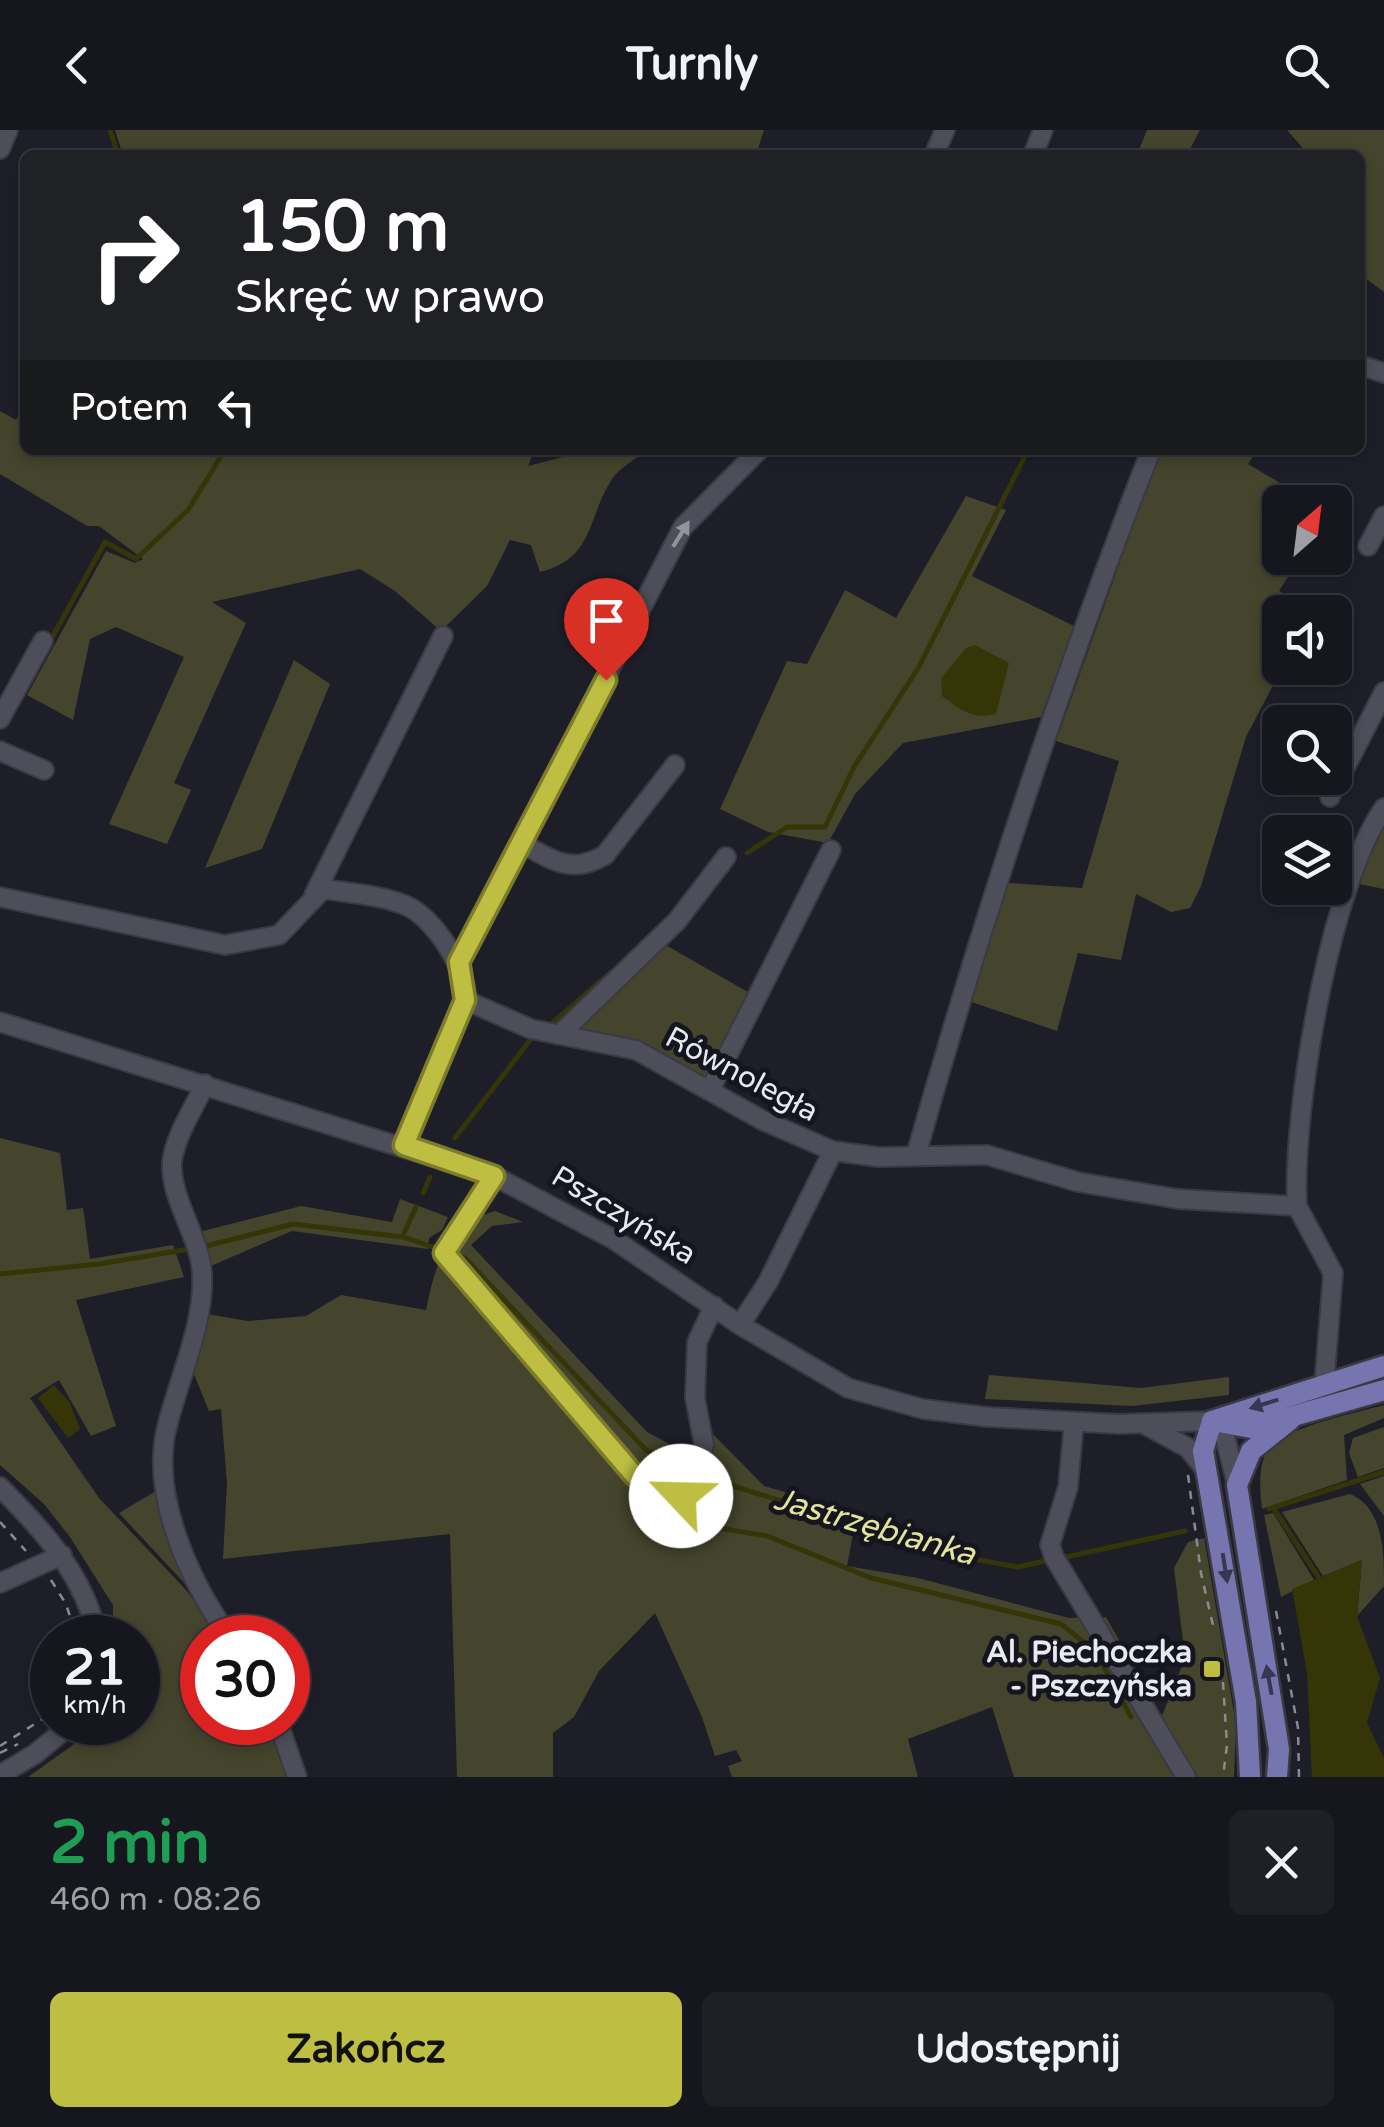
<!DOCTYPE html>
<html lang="pl">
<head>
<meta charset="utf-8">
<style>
	:root { --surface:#16161f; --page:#1f1f28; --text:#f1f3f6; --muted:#9e9fa4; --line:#35353d; --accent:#bebf42 }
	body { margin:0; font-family:"Varela Round",sans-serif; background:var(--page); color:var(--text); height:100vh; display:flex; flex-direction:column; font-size:38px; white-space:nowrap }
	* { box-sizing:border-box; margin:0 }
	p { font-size:32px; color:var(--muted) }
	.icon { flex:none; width:55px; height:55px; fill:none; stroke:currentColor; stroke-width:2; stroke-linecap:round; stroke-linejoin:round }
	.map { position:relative; height:1647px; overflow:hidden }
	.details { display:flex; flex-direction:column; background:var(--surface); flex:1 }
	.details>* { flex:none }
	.top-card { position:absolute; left:20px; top:20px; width:1345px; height:305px; border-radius:15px; box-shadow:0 5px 15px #0003,0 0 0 2px var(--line); background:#202124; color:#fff; overflow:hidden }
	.needle { width:65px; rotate:28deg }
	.buttons { position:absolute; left:1262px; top:355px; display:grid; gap:20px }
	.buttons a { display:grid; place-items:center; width:90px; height:90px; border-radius:15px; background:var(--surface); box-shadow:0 5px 15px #0003,0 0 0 2px var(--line); font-size:50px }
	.speed { position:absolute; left:30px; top:1485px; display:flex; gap:20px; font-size:50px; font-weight:700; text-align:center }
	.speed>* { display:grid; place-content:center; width:130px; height:130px; border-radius:50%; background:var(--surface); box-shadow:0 5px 15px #0003,0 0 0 2px var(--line); line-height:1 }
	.speed small { font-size:25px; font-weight:400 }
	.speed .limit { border:15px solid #d22; background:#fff; color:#111 }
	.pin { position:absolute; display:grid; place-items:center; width:85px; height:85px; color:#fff; margin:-102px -42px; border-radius:50% 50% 50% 0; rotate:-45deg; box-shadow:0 0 10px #0007 }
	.pin .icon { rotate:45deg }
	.me { position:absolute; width:110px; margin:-55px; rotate:294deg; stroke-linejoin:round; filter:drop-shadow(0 0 8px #0008) }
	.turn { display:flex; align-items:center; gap:35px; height:210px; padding:0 50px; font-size:45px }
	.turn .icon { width:130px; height:130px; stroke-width:2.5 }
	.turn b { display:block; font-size:70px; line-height:85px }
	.then { display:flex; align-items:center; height:95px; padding:0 50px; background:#0003; gap:20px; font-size:38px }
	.round { display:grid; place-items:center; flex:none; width:105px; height:105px; border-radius:15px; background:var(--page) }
	.head { display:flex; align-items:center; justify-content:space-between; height:170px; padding:0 50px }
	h1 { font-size:60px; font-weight:700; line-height:75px; color:#1e9e55 }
	.button { display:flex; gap:20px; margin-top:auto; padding:20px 50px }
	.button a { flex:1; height:115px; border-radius:15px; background:var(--accent); color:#111; font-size:40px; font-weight:700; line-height:115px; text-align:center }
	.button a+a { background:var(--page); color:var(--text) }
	header { display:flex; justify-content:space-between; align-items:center; height:130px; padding:0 50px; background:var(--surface); font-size:45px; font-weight:700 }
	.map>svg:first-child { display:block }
</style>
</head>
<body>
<header><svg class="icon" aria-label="back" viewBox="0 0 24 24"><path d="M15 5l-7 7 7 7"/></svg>Turnly<svg class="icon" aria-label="search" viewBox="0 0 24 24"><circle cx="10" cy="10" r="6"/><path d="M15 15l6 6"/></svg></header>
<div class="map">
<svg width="1384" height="1647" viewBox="0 0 1384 1647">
	<rect width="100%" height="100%" fill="#1e1e29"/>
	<g fill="#45452d">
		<polygon points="115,0 764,0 756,25 123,25"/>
		<polygon points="1147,0 1200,0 1187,25 1137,25"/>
		<polygon points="1287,0 1384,0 1384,162 1360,144 1360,25 1309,25"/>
		<path d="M25,274v46h510l-7,16 62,-16h57c-10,8 -24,16 -32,25 -29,39 -18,83 -75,97l-9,-27 -21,-5 -23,46 -46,45 -46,-40 -35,-22 -148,33 34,21 -72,160 17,7 -24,54 -58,-20 75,-167 -68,-30 -26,12 -17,81 -46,-25 79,-144 29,12 8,-4 -44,-33h-12l-87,-52v-63l16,9z"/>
		<polygon points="1160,320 1257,320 1248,334 1312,372 1280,372 1280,428 1300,428 1279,461 1311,482 1280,482 1282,538 1246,607 1201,756 1190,778 1171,782 1136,764 1121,830 1078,823 1057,901 966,870 1009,753 1082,758 1119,631 1056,611"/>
		<polygon points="966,366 1006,380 972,446 1074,496 1041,587 903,613 855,664 828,713 768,702 720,679 787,531 807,534 845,460 896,488"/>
		<polygon points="294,530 330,554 262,719 205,738"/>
		<polygon points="1384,693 1384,759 1354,753"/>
		<polygon points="662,813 753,865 712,955 649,917 577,903 576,895"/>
		<polygon points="0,1008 60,1023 67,1080 83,1078 90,1129 173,1115 184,1147 76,1170 116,1296 91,1306 59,1250 30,1268 99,1368 186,1460 221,1507 202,1508 202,1592 271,1593 289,1647 28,1647 87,1605 93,1593 138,1592 138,1508 113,1507 113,1475 70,1407 44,1374 0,1335"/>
		<polygon points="400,1069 448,1087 442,1100 429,1108 428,1119 292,1101 206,1138 195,1103 301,1076 392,1092"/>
		<path d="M495,1081l28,11 -31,4 -21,19 176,187 50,27 10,-31 57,58 93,27 -10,53 71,12 151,40 37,-1 56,99 23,-58 -11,-90 14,-26 16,-4 32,186 -2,53h-220l-22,-70 -84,32 10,38h-186l-4,-11 14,-5 -6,-11 -21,6 -13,-39 -47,-104 -56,58 -25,46 -21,16v44h-96l-7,-243 -227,25 4,-76 -6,-74 -12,2 -18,-44 10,-54 47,8 58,-5 35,-21 85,15c9,-44 20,-86 69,-99z"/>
		<polygon points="989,1245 1141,1258 1229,1247 1229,1265 1132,1276 985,1269"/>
		<path d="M1384,1275v13l-40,17 3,45 -85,29c-2,-18 -4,-40 4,-56 15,-26 90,-40 118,-48z"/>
		<polygon points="1384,1297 1384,1338 1358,1347 1349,1323 1353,1308"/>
		<polygon points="1384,1346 1384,1386 1360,1354"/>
		<polygon points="161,1358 190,1459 119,1383"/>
		<path d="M1350,1364c34,14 34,59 34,92l-27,30 5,-56 -39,16 -41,-64z"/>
		<polygon points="1273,1383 1314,1450 1281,1467 1264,1385"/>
	</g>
	<g fill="#353508">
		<path d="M975,515l34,18 -13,51c-24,6 -35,-4 -54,-18l-1,-18 25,-30z"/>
		<polygon points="54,1255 70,1273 80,1299 68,1308 38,1268"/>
		<polygon points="1362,1430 1357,1486 1380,1548 1367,1593 1384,1628 1384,1647 1312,1647 1307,1543 1292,1459"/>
	</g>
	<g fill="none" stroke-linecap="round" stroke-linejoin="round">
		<g stroke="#353508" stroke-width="5">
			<polyline points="110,0 118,25"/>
			<polyline points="49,513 105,412 136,429 188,380 225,320"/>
			<polyline points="747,723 787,697 825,697 854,637 919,537 1028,320"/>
			<polyline points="618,836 661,796"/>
			<polyline points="549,896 610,843"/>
			<polyline points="455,1008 531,909"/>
			<polyline points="423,1063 430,1047"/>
			<polyline points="403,1106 416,1077"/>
			<polyline points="454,1124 465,1128 646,1320 710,1349 968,1428 1018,1437 1050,1430"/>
			<polyline points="0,1144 99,1134 202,1117 293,1094 403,1107 439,1119"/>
			<polyline points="1269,1379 1384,1342"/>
			<polyline points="1274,1379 1319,1448"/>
			<polyline points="689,1393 767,1406 871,1448 1061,1494 1096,1522 1131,1587"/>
			<polyline points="1061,1428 1185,1401"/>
		</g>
		<defs>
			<g id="minor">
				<polyline points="0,19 8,0"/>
				<polyline points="934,25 945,0"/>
				<polyline points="1033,25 1043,0"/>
				<polyline points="1360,235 1384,243"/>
				<polyline points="1368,416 1384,386"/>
				<polyline points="0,589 43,511"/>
				<polyline points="0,621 44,640"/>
				<polyline points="1330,667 1384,562"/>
				<path d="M521,713c31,17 51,32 84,12l70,-90"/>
				<polyline points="314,765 443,506"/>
				<path d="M0,767l225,48 54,-10 44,-46c26,4 59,6 84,17 26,11 63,66 58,94l66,29 105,21 126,70 71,31 46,6 108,-2 91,27 100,17 119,7 36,67 -8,101 3,10"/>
				<polyline points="459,832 683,397 759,320"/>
				<polyline points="0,892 494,1046 613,1109 740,1195 848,1258 923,1279 988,1287 1119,1294 1212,1291 1224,1303 1237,1355"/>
				<polyline points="559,905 677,791 726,727"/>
				<path d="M205,954c-11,24 -30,52 -33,78 -2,37 28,75 30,111 3,49 -22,103 -34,150 -20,70 22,159 62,215"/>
				<polyline points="710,960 831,720"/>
				<polyline points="404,1015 465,870"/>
				<path d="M916,1025c67,-238 145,-475 235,-705"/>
				<polyline points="494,1046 444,1123 635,1346 681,1366 704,1315 695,1268 697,1212 714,1176"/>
				<path d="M1297,1076c-5,-94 33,-322 87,-398"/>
				<polyline points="740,1195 768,1152 833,1021"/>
				<polyline points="1074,1292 1068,1357 1050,1415 1054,1427 1186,1647"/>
				<polyline points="1146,1295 1188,1318 1207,1342"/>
				<path d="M0,1357c44,44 84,88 98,151"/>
				<polyline points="0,1453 62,1425"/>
				<polyline points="278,1592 297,1647"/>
				<polyline points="0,1645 35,1624 74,1592"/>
			</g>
			<g id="major">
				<polyline points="1212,1291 1203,1321 1246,1572 1250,1647"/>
				<polyline points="1212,1291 1384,1236"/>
				<polyline points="1214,1291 1251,1298 1384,1260"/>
				<polyline points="1277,1647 1279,1619 1237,1355 1251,1321 1290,1290"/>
			</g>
		</defs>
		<use href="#minor" stroke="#3a3a43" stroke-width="22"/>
		<use href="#major" stroke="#3a3a43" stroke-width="25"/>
		<g stroke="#8a8a93" stroke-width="2.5" stroke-dasharray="8 8" stroke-linecap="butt">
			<polyline points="1188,1345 1201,1443 1214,1500"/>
			<polyline points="0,1392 26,1421"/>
			<polyline points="51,1450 66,1474 77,1508"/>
			<polyline points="1276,1481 1298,1598 1299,1647"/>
			<polyline points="1223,1552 1227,1615 1223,1647"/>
			<polyline points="0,1616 52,1583"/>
			<polyline points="0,1623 18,1614"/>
		</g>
		<use href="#minor" stroke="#4e4e5b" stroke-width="18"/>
		<use href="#major" stroke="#7675b0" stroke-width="20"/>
	</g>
	<defs><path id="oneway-solid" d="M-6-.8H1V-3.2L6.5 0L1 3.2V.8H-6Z" transform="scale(2.5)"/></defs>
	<use fill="#94949e" href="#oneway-solid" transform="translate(681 404) rotate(-58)"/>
	<g fill="#373752">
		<use href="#oneway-solid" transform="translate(1264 1274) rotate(163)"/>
		<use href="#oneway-solid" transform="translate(1225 1438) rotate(81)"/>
		<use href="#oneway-solid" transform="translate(1269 1550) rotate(-100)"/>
	</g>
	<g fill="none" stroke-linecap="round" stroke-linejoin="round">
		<defs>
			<polyline id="route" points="606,550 459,832 465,870 404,1015 494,1046 444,1123 635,1346 681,1366"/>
		</defs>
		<use href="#route" stroke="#7c7c2b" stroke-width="25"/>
		<use href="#route" stroke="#bebf42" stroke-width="18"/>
	</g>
	<rect fill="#bebf42" stroke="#15151f" stroke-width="4" x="1202" y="1529" width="20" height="20" rx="5"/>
	<g text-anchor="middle" stroke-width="10" stroke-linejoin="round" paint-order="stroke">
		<g font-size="30" fill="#e9e9f1" stroke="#15151f">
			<text transform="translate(742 944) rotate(28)" y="10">Równoległa</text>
			<text transform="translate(624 1085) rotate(31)" y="10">Pszczyńska</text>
		</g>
		<g font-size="30" font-weight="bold" fill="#e9e9f1" stroke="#15151f" text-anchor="end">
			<text x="1192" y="1532">Al. Piechoczka<tspan x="1192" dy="34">- Pszczyńska</tspan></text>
		</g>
		<g font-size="32" font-style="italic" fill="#e2e49c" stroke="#15151f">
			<text transform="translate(875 1396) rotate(16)" y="11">Jastrzębianka</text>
		</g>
	</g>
</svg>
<div class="buttons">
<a><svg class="needle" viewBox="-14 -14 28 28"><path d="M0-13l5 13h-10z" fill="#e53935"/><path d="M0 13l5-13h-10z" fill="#9e9fa4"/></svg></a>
<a><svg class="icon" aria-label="sound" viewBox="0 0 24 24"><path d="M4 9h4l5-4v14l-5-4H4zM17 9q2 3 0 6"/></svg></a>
<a><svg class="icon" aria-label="search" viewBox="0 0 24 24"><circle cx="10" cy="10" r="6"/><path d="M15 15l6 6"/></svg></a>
<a><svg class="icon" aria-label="layers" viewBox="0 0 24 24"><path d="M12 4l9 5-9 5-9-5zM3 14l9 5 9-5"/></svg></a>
</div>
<div class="speed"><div>21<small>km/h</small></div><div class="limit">30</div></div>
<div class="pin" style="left:606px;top:550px;background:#d93025"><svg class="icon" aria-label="arrive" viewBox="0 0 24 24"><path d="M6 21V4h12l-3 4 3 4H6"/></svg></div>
<svg class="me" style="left:681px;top:1366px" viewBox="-20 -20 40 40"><circle r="19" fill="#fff"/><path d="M0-13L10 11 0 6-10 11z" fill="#bebf42"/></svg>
<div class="top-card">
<div class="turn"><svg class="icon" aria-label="right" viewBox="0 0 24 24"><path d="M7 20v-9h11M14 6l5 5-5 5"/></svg><div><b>150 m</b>Skręć w prawo</div></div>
<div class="then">Potem<svg class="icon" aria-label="left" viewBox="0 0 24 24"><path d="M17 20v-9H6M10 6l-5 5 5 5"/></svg></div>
</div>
</div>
<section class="details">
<div class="head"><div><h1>2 min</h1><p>460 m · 08:26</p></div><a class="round"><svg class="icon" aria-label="close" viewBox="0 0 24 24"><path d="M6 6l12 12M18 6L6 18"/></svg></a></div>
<div class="button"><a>Zakończ</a><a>Udostępnij</a></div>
</section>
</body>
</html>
